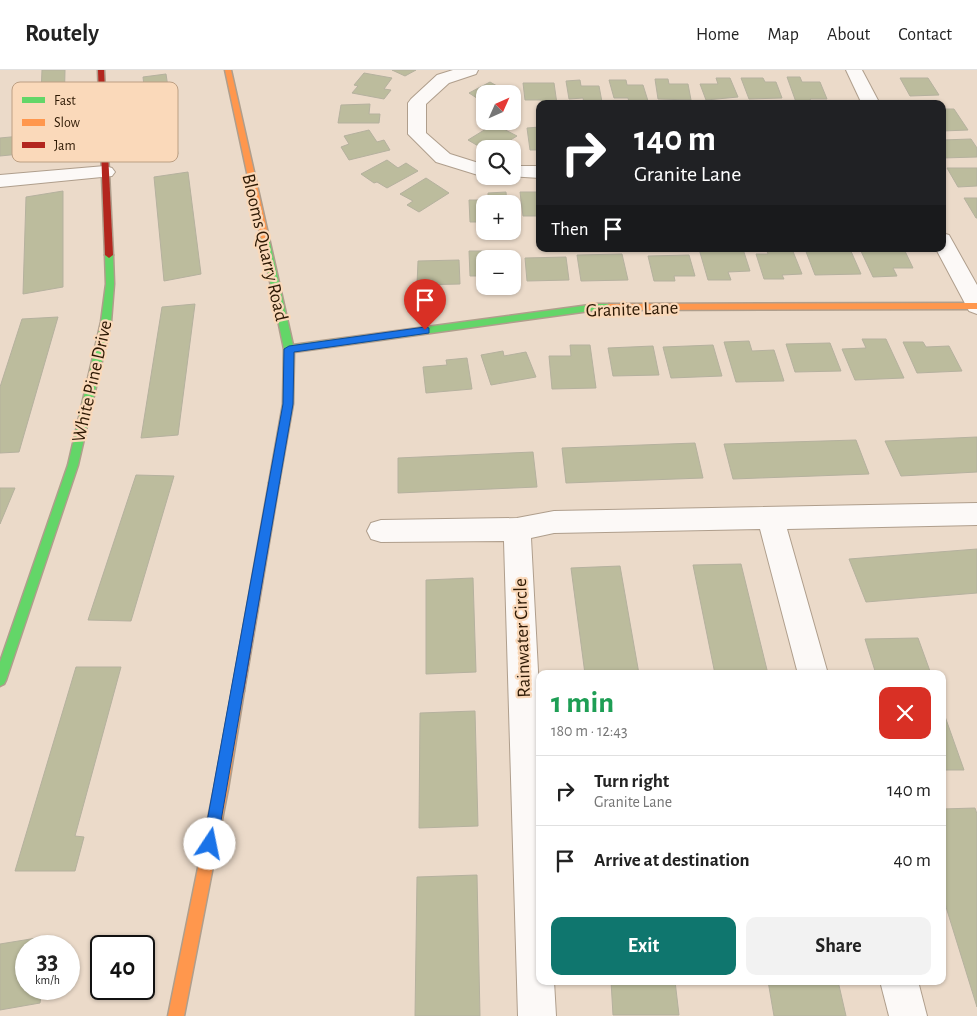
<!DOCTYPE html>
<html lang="en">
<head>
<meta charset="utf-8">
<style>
	:root { --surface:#fff; --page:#f2f2f2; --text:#222; --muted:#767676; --line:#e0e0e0; --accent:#0f766e }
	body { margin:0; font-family:"Alegreya Sans",sans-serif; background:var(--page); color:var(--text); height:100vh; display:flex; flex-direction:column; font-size:19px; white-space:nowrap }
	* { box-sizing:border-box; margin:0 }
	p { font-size:16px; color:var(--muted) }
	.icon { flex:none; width:28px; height:28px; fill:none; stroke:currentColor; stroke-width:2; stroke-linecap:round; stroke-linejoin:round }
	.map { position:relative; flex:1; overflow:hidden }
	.side { position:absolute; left:536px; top:600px; width:410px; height:315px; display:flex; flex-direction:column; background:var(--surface); border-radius:10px; box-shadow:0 1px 4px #0004 }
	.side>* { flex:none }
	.banner { position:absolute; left:536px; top:30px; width:410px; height:152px; border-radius:10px; box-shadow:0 1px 4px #0004; background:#202124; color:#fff; overflow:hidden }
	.needle { width:32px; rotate:45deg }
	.tools { position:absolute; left:476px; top:15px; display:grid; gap:10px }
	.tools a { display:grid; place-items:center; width:45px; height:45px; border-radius:10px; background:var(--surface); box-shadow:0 1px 4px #0004; font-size:25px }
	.speed { position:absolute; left:15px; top:865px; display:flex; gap:10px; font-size:25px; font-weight:700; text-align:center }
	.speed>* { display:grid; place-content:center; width:65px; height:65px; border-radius:50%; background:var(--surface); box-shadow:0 1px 4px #0004; line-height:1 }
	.speed small { font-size:12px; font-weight:400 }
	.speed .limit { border:2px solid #111; border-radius:8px; background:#fff; color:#111 }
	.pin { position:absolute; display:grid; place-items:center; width:42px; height:42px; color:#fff; margin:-51px -21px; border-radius:50% 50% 50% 0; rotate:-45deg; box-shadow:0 0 5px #0007 }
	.pin .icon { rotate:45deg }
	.me { position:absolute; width:55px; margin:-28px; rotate:11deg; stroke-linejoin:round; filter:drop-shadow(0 0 4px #0008) }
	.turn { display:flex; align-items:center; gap:18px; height:105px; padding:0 15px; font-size:22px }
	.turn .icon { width:65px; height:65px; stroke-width:2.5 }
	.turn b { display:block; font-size:35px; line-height:42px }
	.then { display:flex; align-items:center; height:48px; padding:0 15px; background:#0003; gap:10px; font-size:19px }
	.round { display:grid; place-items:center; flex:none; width:52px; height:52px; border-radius:10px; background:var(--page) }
	.headline { display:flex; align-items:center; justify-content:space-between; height:85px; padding:0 15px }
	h1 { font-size:30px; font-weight:700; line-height:38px; color:#1e9e55 }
	.cta { display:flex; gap:10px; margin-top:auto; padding:10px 15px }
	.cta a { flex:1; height:58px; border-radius:10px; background:var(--accent); color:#fff; font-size:20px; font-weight:700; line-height:58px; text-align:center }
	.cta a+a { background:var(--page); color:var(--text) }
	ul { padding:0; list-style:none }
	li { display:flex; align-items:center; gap:15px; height:70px; padding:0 15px; border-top:1px solid var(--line) }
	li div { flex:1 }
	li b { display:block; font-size:19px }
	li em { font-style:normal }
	header { display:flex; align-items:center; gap:30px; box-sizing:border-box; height:70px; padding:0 25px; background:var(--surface); border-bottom:1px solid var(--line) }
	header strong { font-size:24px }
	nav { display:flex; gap:28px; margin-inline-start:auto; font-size:18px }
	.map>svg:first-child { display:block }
</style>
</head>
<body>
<header>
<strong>Routely</strong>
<nav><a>Home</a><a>Map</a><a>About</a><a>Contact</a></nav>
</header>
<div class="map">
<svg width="977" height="946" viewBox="0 0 977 946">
	<rect width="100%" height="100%" fill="#ebdac9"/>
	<g fill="#bcbc9d" stroke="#b5b19e">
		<polygon points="42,0 65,0 64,45 40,49"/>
		<polygon points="392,0 416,0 405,6"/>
		<polygon points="364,3 392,8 384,19 391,20 384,29 352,23 358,16 354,15"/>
		<polygon points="166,4 178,84 152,88 143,7"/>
		<polygon points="787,7 800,7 802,12 820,12 827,29 810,29 812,32 796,32"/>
		<polygon points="716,8 730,8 738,27 706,30 700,14 718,14"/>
		<polygon points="741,8 763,8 765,12 776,12 782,28 749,29"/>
		<polygon points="900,8 928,8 939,25 910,26"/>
		<polygon points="655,9 668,9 669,14 688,14 691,30 658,29"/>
		<polygon points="580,10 581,16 599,16 602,32 584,33 583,28 569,29 566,11"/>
		<polygon points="609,10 626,10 627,15 643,15 648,31 629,32 628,28 614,28"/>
		<polygon points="490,12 511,24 485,24 485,30 483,32 469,23"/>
		<polygon points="523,13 554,13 557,34 542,34 541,30 525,30"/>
		<polygon points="370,34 369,44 380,44 379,53 338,53 341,35"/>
		<polygon points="942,39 954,39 968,60 942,61"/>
		<polygon points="494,54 517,66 496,79 486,74 480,77 468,70"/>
		<polygon points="540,57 540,80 530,80 527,58"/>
		<polygon points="369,60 377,72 384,70 390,80 349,90 341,77 349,74 344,66"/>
		<polygon points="63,62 60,80 0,86 0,68"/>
		<polygon points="971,69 977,78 977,87 942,88 942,70"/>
		<polygon points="387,90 398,98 406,93 418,101 387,118 377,112 374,113 361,104"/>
		<polygon points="947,98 977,98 977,116 958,117"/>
		<polygon points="188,102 201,204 164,211 154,107"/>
		<polygon points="426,108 449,123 419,142 407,135 413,131 400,124"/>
		<polygon points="63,121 63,217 23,224 26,127"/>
		<polygon points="506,122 507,134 485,134 485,152 470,152 469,130 488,130 488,123"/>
		<polygon points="520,122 539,122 540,146 523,146"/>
		<polygon points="964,128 977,128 977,148 976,148"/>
		<polygon points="699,179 743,179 750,201 728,202 731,210 708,210"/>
		<polygon points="766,179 792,179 802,204 782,205 784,209 764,209 756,184 768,184"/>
		<polygon points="805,179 850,179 861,204 815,205"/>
		<polygon points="860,179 904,179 913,198 893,198 897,206 873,207"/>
		<polygon points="469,181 512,181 514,214 512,214 512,189 485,189 485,206 470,206"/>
		<polygon points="622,184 628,210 581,211 577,185"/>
		<polygon points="689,185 695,206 674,206 675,211 654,211 648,186"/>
		<polygon points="566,187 569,210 527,211 525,188"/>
		<polygon points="459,190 460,214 417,215 418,191"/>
		<polygon points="195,234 178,365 141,368 162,237"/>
		<polygon points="58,247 19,382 0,383 0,317 22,249"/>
		<polygon points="862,269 886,269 904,308 855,310 842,279 866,278"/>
		<polygon points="749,271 752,281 774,280 784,311 736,312 724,272"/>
		<polygon points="903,272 923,272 926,277 949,276 962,301 917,303"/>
		<polygon points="830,273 841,301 795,302 786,274"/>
		<polygon points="570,275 590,275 596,318 552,319 549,286 571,286"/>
		<polygon points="713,275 722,306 671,308 663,277"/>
		<polygon points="653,276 659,305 613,306 608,278"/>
		<polygon points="503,281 504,286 526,282 536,307 491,315 481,285"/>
		<polygon points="467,288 472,319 426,323 423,297 447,295 446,290"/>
		<polygon points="977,367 977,402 901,406 885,371"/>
		<polygon points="856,370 869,404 733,409 724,374"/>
		<polygon points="695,373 703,408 566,413 562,378"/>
		<polygon points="533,382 537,417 398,423 398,388"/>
		<polygon points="136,405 174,406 131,551 88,550"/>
		<polygon points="0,418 15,418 0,454"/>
		<polygon points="977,479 977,523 866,532 849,489"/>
		<polygon points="741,494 768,604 715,604 693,495"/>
		<polygon points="620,496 639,604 585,604 571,498"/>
		<polygon points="473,508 476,602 426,604 426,510"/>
		<polygon points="918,568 931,604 876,604 865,569"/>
		<polygon points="76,597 121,597 75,766 84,767 75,801 15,801"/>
		<polygon points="942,638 964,700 942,700"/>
		<polygon points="475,641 478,756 419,758 420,643"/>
		<polygon points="975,738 977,744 977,937 942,824 942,739"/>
		<polygon points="477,805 480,946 415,946 417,807"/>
		<polygon points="49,866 48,876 26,876 26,919 42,919 40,933 0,940 0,874"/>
		<polygon points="611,911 675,911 679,945 613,945"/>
		<polygon points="768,911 838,911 846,946 774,946"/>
	</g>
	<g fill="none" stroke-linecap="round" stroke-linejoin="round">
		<defs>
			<g id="street">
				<polygon points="453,0 478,0 476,4 449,13 426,34 426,63 450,84 485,95 485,106 487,106 478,105 436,92 408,64 408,33 411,29 437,5"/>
				<polygon points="846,0 862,0 880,34 862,34"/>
				<polygon points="105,96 112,98 115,102 112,106 0,117 0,105"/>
				<polygon points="512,96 540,96 540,108 506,106 512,106"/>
				<polygon points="942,163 949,165 977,215 977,244 969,241 936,179 942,179"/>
				<polygon points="977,433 977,455 787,459 828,604 798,604 760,459 554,463 531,468 540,639 540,911 554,911 556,946 518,946 504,471 381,472 371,469 367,461 371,453 381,450 517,448 554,441"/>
				<polygon points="880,911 918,911 927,946 889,946"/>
			</g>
			<g id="fast">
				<polygon points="265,165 269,168 293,275 597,234 609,234 614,237 609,240 597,240 294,282 293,334 279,413 274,417 269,413 283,334 284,279 261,168"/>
				<polygon points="109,182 113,185 114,214 111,252 78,395 6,610 4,614 0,616 0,592 68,395 101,252 106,214 105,185"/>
			</g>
			<g id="slow">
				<polygon points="225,0 231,0 269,168 265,171 261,168"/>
				<polygon points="977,233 977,239 609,240 604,237 609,234"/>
				<polygon points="238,615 242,617 244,621 228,719 184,946 168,946 214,719 232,621 234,617"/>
			</g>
			<g id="jam">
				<polygon points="98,0 104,0 113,185 109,188 105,185"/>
				<polygon points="274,409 279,413 244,621 242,625 238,627 234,625 232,621 269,413"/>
			</g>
		</defs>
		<use href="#street" stroke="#af9e8c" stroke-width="2"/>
		<use href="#fast" stroke="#af9e8c" stroke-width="3"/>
		<use href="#slow" stroke="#af9e8c" stroke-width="3"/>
		<use href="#jam" stroke="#af9e8c" stroke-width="3"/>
		<use href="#street" fill="#fcf9f7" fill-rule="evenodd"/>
		<use href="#fast" fill="#63d668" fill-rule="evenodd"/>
		<use href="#slow" fill="#ff974d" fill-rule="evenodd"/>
		<use href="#jam" fill="#b3261e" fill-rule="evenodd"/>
	</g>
	<polygon fill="#1a73e8" stroke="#114b97" points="425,257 429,258 429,263 294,282 293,334 217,774 215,779 210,781 205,779 203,774 283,334 284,279 289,276"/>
	<g text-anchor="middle" stroke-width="4.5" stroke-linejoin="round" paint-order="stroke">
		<g font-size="19" fill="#2d1904" stroke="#fad9ba">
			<text transform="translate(266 177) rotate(77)" y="7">Blooms Quarry Road</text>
			<text transform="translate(632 238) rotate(-2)" y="7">Granite Lane</text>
			<text transform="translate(91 311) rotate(-77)" y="7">White Pine Drive</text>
			<text transform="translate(521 568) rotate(-92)" y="7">Rainwater Circle</text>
		</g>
	</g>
	<rect x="12" y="12" width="166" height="80" rx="8" fill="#fad9ba" stroke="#bc9f83" stroke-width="1"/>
	<rect x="22" y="27" width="23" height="6" fill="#63d668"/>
	<rect x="22" y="49" width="23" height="7" fill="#ff974d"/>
	<rect x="22" y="72" width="23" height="6" fill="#b3261e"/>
	<g font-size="14" fill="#2d1904">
		<text x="54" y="35">Fast</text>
		<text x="54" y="57">Slow</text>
		<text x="54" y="80">Jam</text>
	</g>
</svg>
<div class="tools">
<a><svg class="needle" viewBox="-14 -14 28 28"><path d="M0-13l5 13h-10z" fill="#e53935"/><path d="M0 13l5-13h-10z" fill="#767676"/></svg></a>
<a><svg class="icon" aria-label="search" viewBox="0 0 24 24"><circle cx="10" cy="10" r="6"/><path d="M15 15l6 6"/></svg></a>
<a>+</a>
<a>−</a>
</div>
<div class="speed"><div>33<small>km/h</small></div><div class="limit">40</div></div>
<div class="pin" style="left:425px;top:260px;background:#d93025"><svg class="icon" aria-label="arrive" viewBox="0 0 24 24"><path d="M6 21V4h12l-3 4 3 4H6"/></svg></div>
<svg class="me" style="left:210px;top:774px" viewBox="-20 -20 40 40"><circle r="19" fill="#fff"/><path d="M0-13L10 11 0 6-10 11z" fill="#1a73e8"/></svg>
<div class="banner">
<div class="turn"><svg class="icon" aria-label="right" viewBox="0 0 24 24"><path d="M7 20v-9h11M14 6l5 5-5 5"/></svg><div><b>140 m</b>Granite Lane</div></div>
<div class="then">Then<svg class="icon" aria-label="arrive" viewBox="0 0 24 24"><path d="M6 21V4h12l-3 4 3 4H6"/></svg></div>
</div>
<section class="side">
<div class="headline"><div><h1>1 min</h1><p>180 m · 12:43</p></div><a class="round" style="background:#d93025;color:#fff"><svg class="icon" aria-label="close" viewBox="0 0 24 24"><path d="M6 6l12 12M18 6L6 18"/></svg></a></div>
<ul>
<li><svg class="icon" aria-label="right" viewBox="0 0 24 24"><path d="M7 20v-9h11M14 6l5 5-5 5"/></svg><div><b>Turn right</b><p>Granite Lane</p></div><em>140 m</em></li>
<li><svg class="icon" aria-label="arrive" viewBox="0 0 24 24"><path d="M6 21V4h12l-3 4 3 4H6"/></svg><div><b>Arrive at destination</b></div><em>40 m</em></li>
</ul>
<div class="cta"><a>Exit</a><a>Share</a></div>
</section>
</div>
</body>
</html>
